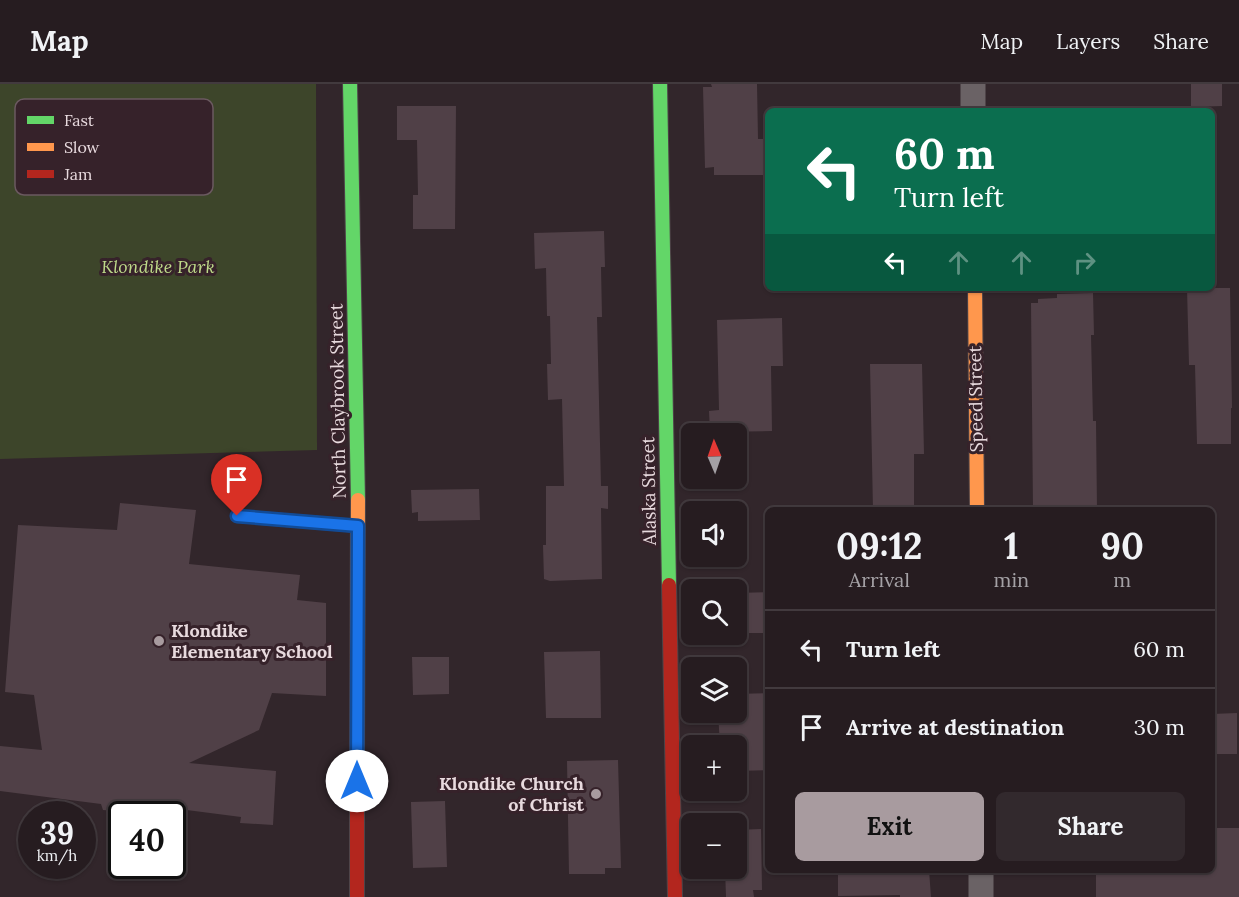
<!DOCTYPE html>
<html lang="en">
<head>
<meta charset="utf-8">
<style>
	:root { --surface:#261c20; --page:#32292d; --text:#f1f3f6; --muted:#a4a1a5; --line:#423a3e; --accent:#a89b9f }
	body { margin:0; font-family:Lora,serif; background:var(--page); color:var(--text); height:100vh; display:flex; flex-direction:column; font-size:22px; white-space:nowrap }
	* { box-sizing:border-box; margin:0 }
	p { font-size:20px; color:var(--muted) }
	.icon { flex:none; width:33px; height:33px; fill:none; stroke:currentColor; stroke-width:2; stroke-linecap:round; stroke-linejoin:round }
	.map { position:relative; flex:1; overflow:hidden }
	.drawer { position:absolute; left:765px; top:423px; width:450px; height:366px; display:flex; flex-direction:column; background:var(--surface); border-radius:9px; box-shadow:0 2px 4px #0004,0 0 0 2px var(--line) }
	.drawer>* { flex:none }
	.hud { position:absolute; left:765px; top:24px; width:450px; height:183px; border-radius:9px; box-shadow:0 2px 4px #0004,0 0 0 2px var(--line); background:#0b6e4f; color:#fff; overflow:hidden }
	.needle { width:39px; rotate:358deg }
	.tools { position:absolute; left:681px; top:339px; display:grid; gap:12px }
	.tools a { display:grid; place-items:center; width:66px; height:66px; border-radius:9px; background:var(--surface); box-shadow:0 2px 4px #0004,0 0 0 2px var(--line); font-size:30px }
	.speed { position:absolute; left:18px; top:717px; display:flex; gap:12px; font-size:30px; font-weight:700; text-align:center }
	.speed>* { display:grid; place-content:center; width:78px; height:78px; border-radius:50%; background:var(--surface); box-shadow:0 2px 4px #0004,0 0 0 2px var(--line); line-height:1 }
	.speed small { font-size:15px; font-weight:400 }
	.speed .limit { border:3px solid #111; border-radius:9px; background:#fff; color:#111 }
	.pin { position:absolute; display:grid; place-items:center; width:51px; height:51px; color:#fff; margin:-62px -26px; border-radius:50% 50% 50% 0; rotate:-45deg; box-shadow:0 0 6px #0007 }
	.pin .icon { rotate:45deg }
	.me { position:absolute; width:66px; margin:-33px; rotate:0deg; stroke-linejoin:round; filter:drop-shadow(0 0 4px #0008) }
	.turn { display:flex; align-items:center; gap:21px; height:126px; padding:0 30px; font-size:27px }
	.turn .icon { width:78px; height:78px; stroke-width:2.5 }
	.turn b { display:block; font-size:42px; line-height:51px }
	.lanes { display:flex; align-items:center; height:57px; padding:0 30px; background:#0003; justify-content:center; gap:30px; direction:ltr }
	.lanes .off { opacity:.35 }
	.eta { display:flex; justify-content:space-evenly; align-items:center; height:102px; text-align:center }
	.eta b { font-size:36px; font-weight:700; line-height:42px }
	.button { display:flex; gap:12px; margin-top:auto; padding:12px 30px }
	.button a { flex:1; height:69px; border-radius:9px; background:var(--accent); color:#111; font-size:24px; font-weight:700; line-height:69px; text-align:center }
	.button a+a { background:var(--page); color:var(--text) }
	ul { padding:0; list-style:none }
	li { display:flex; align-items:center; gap:18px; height:78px; padding:0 30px; border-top:2px solid var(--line) }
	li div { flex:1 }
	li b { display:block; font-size:22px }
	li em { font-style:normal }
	header { display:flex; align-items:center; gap:36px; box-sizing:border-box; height:84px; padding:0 30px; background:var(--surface); border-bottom:2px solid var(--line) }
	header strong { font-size:28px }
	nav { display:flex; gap:33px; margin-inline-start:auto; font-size:21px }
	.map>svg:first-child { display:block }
</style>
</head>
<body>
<header>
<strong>Map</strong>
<nav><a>Map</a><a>Layers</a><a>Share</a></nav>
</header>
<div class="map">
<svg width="1239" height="813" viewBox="0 0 1239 813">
	<rect width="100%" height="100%" fill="#32262b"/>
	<polygon fill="#3d452a" points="0,0 316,0 317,366 0,375"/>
	<g fill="#504047">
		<polygon points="711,0 757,0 758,55 768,55 768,91 714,91 714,83 705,84 703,3 712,3"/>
		<polygon points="1191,0 1222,0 1222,22 1191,23"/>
		<polygon points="397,22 456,22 455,145 413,145 413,111 418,111 417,56 397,56"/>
		<polygon points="604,147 605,183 601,183 602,233 597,233 601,402 608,402 608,425 601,424 602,495 550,497 544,495 543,461 546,461 546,402 564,402 562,315 548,316 547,280 551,280 550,232 547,232 546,184 535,185 534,149"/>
		<polygon points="1187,204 1230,204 1232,324 1231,324 1231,360 1197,360 1195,281 1189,281"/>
		<polygon points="1093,209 1094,251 1091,251 1093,337 1096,337 1097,426 1033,426 1031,219 1038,219 1038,215 1057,214 1057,210"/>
		<polygon points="782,234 783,282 771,282 772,347 710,348 709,327 719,326 717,236"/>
		<polygon points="870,280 922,280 924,370 914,370 914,426 873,426"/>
		<polygon points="479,405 480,436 418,437 418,428 412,429 411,406"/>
		<polygon points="120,419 196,426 189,480 300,491 297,516 326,519 326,612 272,609 259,646 189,679 276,687 273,741 240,739 241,733 148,721 151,730 103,726 101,720 0,707 0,662 42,666 34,611 5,608 18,441 117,446"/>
		<polygon points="768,508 768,549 736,549 736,509"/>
		<polygon points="600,567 601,634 546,634 544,568"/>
		<polygon points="412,573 449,573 449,610 413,611"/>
		<polygon points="768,609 768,686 736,687 736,662 720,662 718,628 736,628 736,610"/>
		<polygon points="1237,629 1237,670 1212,670 1212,630"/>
		<polygon points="618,676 621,784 605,784 605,790 569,790 567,677"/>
		<polygon points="445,717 447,783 413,784 411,718"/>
		<polygon points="1212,744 1239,744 1239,813 1096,813 1096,786 1212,786"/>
		<polygon points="761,745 762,806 753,806 754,813 726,813 725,784 736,784 736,746"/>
		<polygon points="838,786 929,786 931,813 900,813 900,811 838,812"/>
	</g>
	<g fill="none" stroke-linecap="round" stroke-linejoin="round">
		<defs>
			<polyline id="lane" points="237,432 357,442"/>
			<g id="street">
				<polyline points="973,0 973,27"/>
				<polyline points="981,786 981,813"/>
			</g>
			<g id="fast">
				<polyline points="350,0 358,416"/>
				<polyline points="660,0 669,501"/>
			</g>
			<g id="slow">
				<polyline points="975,204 977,426"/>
				<polyline points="357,679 358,416"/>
			</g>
			<g id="jam">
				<polyline points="669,501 675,813"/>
				<polyline points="357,813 357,679"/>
			</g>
		</defs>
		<use href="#lane" stroke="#4e4448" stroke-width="14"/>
		<use href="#street" stroke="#4e4448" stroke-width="26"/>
		<use href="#fast" stroke="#4e4448" stroke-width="16"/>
		<use href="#slow" stroke="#4e4448" stroke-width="16"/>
		<use href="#jam" stroke="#4e4448" stroke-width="16"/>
		<use href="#lane" stroke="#6a6265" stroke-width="12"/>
		<use href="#street" stroke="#6a6265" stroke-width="24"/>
		<use href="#fast" stroke="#63d668" stroke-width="14"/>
		<use href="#slow" stroke="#ff974d" stroke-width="14"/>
		<use href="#jam" stroke="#b3261e" stroke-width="14"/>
	</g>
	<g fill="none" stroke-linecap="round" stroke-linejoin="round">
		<defs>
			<polyline id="route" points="237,432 358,442 357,697"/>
		</defs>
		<use href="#route" stroke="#114b97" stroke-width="15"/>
		<use href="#route" stroke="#1a73e8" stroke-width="10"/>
	</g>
	<g fill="#a89b9f" stroke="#36222a" stroke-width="2">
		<circle cx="159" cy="557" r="6"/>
		<circle cx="596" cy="710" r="6"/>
	</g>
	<g text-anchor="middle" stroke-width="6" stroke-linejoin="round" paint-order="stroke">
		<g font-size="18" font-style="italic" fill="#beda89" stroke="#36222a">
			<text x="158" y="189">Klondike Park</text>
		</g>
		<g font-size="18" fill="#e8dade" stroke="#36222a">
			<text transform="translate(976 315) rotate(-91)" y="6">Speed Street</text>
			<text transform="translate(338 317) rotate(-91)" y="6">North Claybrook Street</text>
			<text transform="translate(649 407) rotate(-91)" y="6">Alaska Street</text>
		</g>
		<g font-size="18" font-weight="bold" fill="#e8dade" stroke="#36222a" text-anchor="start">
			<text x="171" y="553">Klondike<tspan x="171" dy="21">Elementary School</tspan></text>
			<text x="584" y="706" text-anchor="end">Klondike Church<tspan x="584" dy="21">of Christ</tspan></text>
		</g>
	</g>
	<rect x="15" y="15" width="198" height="96" rx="9" fill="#36222a" stroke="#6b5960" stroke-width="1.5"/>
	<rect x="27" y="32" width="27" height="8" fill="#63d668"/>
	<rect x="27" y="59" width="27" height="8" fill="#ff974d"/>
	<rect x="27" y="86" width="27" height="8" fill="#b3261e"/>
	<g font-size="16" fill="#e8dade">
		<text x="64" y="42">Fast</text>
		<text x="64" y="69">Slow</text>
		<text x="64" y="96">Jam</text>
	</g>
</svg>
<div class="tools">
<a><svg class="needle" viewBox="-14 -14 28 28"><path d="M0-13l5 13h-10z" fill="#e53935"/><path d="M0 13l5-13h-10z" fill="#a4a1a5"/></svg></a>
<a><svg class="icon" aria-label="sound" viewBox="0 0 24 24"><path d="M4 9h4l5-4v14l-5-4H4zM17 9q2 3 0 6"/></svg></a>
<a><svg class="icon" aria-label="search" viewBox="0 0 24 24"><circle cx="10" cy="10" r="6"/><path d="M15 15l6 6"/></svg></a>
<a><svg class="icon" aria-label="layers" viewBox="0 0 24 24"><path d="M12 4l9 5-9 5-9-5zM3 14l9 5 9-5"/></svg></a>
<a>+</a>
<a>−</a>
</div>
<div class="speed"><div>39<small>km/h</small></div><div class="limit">40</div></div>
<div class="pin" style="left:237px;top:432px;background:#d93025"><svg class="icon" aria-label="arrive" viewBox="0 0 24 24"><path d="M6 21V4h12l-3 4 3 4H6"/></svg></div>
<svg class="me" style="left:357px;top:697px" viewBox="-20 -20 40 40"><circle r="19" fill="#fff"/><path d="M0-13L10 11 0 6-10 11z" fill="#1a73e8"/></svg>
<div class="hud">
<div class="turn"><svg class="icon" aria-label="left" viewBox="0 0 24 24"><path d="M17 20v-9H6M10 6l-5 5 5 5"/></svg><div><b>60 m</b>Turn left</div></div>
<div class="lanes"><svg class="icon" aria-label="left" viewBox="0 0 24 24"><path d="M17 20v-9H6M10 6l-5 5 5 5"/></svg><svg class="icon off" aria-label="ahead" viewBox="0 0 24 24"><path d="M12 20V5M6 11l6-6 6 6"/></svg><svg class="icon off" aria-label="ahead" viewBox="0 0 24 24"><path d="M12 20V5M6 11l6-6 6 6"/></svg><svg class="icon off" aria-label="right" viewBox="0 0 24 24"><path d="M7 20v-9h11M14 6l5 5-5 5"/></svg></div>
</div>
<section class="drawer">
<div class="eta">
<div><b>09:12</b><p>Arrival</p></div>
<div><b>1</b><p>min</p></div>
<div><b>90</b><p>m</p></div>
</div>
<ul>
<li><svg class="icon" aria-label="left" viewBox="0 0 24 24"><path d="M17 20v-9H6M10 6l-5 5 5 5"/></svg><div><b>Turn left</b></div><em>60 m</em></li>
<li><svg class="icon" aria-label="arrive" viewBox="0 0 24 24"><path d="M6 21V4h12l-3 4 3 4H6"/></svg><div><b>Arrive at destination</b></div><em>30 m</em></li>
</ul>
<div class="button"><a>Exit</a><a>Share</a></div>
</section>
</div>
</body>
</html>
